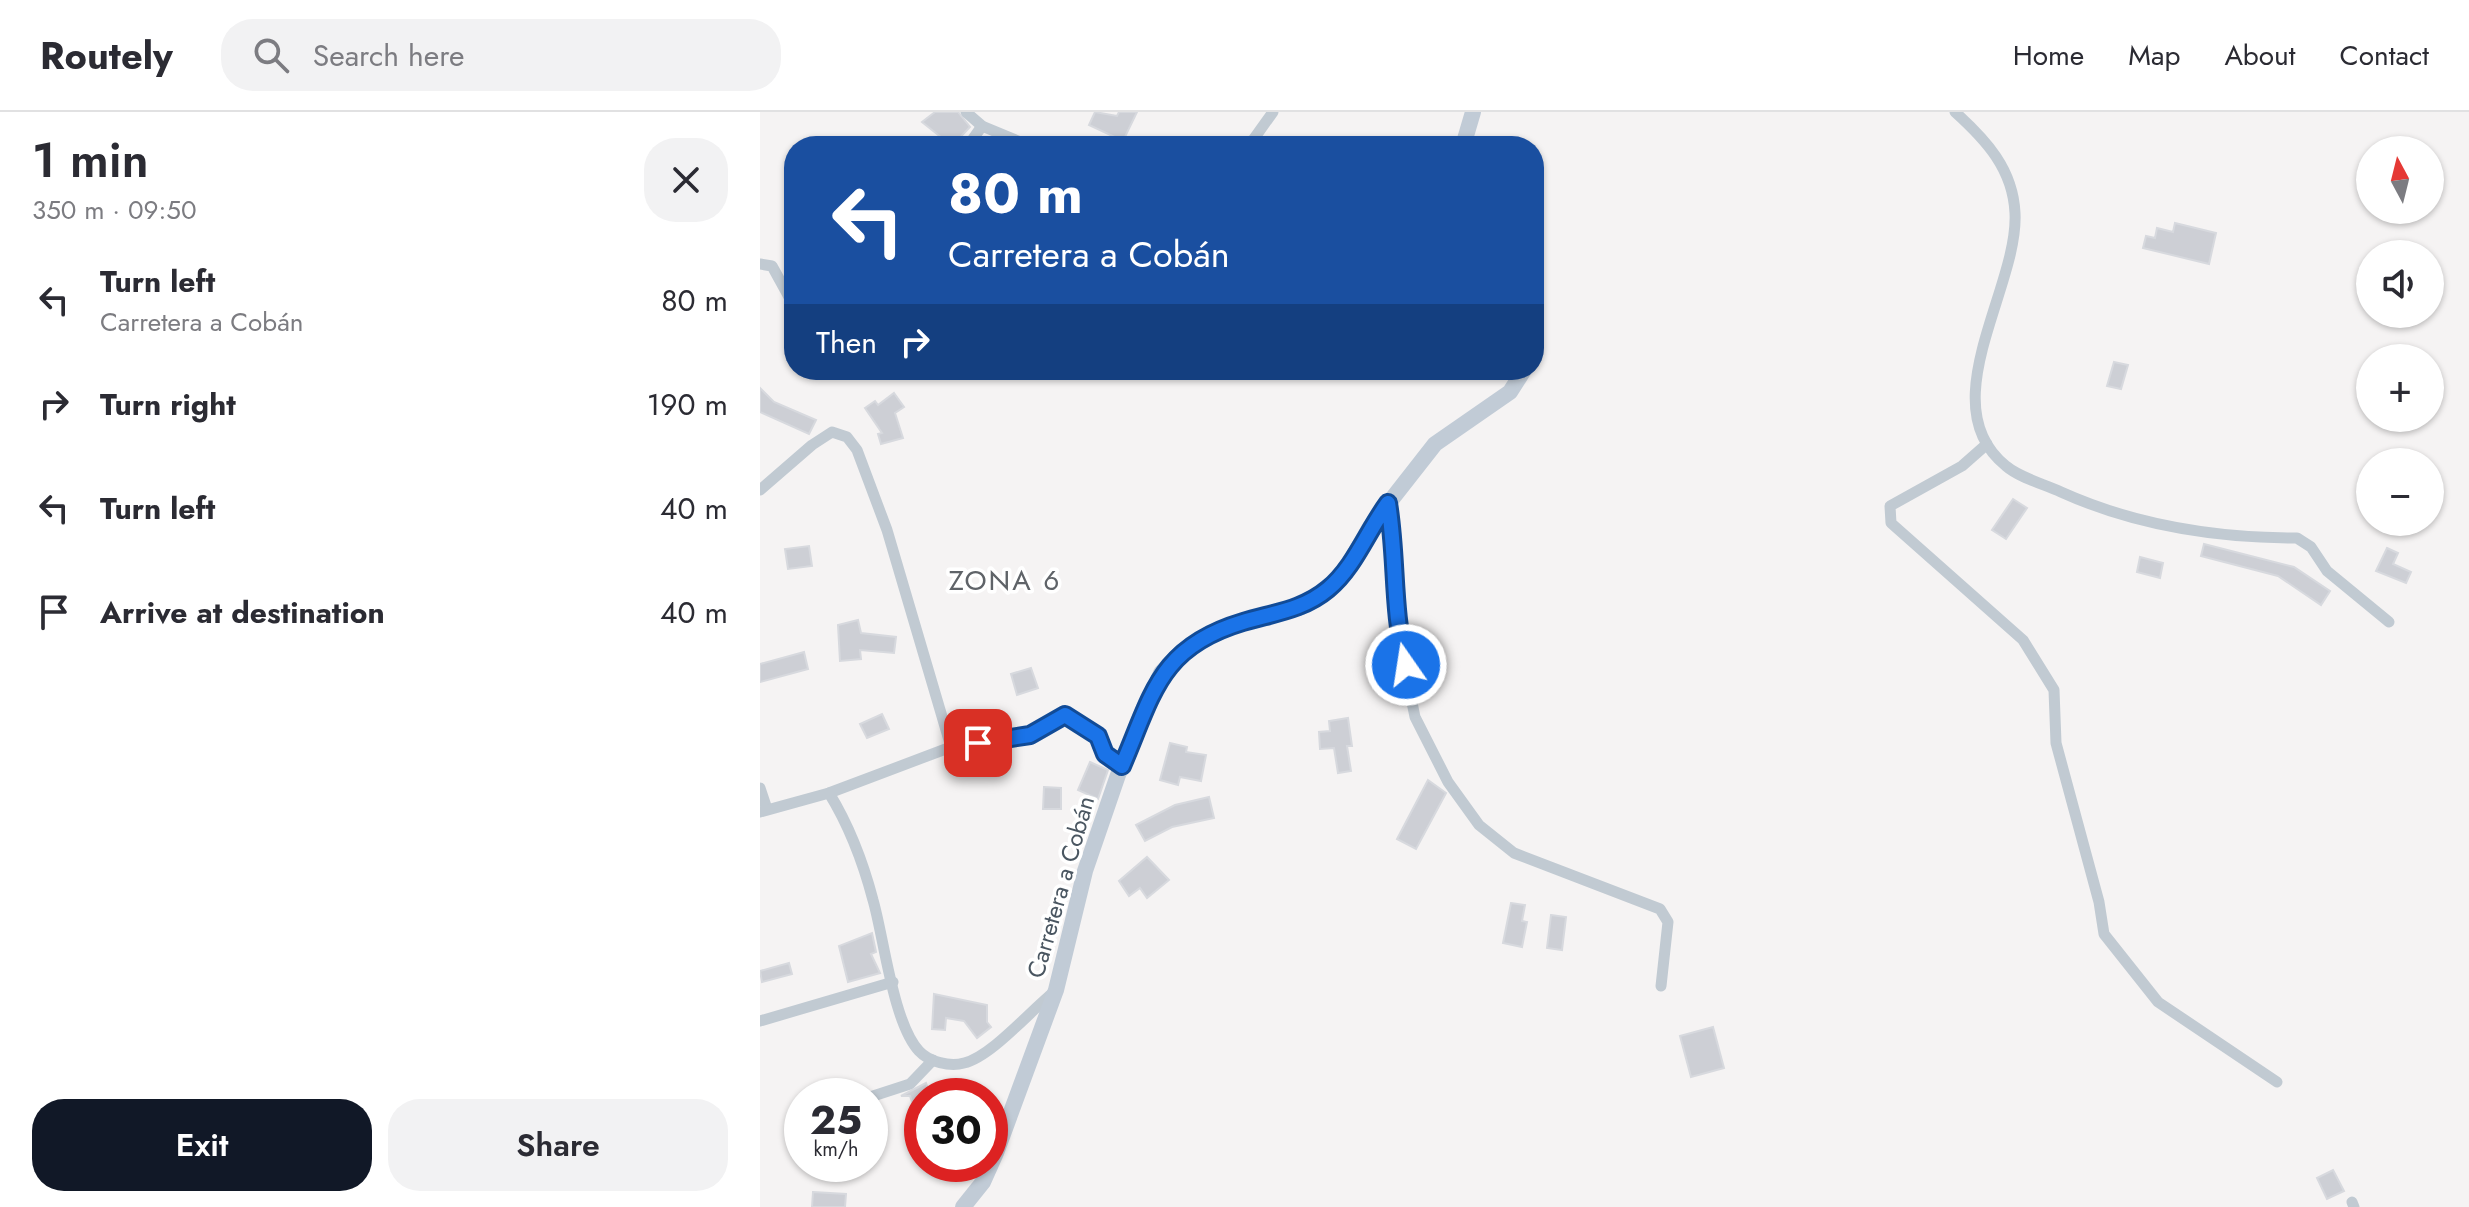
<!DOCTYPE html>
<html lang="en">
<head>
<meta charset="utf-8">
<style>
	:root { --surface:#fff; --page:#f2f2f3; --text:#2b2b33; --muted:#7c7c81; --line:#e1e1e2; --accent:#111827 }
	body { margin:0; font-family:Jost,sans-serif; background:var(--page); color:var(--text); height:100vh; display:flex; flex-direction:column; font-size:30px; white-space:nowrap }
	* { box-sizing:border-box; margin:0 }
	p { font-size:26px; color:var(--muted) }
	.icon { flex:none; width:44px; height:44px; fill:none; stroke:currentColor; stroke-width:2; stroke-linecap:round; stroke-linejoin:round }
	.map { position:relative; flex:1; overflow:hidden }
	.drawer { display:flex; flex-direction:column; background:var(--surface); width:760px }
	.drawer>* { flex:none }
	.guide { position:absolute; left:24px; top:24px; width:760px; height:244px; border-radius:32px; box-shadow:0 2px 6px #0004; background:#1a4fa0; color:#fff; overflow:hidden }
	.needle { width:52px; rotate:353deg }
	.fabs { position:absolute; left:1596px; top:24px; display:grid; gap:16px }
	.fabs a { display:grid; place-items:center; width:88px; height:88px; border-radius:50%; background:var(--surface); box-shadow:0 2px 6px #0004; font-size:40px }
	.speed { position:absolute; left:24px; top:966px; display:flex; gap:16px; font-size:40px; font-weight:700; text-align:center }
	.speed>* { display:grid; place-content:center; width:104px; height:104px; border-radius:50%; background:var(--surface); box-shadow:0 2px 6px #0004; line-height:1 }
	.speed small { font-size:20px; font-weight:400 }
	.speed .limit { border:12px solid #d22; background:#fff; color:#111 }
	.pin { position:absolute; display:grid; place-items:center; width:68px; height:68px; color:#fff; margin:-34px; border-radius:16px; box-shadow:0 4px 12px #0006 }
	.me { position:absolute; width:88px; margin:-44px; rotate:347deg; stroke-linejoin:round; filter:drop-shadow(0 0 6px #0008) }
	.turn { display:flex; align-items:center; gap:28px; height:168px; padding:0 32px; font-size:36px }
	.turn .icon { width:104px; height:104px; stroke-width:2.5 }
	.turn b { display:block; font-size:56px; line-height:68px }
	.then { display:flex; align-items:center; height:76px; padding:0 32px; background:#0003; gap:16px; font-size:30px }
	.round { display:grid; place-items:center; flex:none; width:84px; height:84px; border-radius:32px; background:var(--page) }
	.summary { display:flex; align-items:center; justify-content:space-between; height:136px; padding:0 32px }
	h1 { font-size:48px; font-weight:600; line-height:60px }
	.button { display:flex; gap:16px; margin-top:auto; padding:16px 32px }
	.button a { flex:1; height:92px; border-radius:32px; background:var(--accent); color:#fff; font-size:32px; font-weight:600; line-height:92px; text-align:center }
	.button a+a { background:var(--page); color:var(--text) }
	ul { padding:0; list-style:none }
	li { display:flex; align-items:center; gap:24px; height:104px; padding:0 32px }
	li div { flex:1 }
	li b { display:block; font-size:30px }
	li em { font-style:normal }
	header { display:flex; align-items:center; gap:48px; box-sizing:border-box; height:112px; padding:0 40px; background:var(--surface); border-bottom:2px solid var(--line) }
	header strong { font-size:38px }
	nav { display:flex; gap:44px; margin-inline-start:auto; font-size:28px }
	.search { width:560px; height:72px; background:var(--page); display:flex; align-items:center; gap:20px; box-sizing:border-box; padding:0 28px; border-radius:32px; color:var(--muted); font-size:30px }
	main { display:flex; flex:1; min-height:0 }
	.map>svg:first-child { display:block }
</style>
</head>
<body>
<header>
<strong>Routely</strong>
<div class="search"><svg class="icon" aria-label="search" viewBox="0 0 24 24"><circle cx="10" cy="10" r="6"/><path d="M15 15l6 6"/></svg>Search here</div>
<nav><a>Home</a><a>Map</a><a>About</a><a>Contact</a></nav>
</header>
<main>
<section class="drawer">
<div class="summary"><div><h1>1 min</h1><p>350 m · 09:50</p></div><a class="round"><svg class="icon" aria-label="close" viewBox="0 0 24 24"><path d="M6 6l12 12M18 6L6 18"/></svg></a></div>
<ul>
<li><svg class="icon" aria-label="left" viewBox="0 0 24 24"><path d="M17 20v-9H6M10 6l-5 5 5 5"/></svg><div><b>Turn left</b><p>Carretera a Cobán</p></div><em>80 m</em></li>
<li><svg class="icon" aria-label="right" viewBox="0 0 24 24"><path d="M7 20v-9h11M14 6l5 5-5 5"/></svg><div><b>Turn right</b></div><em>190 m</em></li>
<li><svg class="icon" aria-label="left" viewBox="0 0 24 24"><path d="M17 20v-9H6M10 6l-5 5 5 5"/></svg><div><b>Turn left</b></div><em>40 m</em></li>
<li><svg class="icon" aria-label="arrive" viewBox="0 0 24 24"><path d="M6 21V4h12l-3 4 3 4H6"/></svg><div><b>Arrive at destination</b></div><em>40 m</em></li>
</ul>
<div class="button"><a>Exit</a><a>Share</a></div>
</section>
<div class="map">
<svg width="1709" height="1095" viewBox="0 0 1709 1095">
	<rect width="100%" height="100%" fill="#f5f3f3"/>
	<g fill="#cdcfd5" stroke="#d7d9de" stroke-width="2">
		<polygon points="175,0 198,0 210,15 192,34 162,10"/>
		<polygon points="335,0 357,4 359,0 377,0 363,29 329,13"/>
		<polygon points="1415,111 1456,121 1449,152 1383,136 1386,124 1395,126 1397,116 1413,120"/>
		<polygon points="1354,250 1368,253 1361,277 1347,274"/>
		<polygon points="0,276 14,290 56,308 49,322 0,300"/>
		<polygon points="134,281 144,295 135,301 143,326 121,332 118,322 122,321 105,296 115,289 118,293"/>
		<polygon points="1253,387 1267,396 1246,427 1232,418"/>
		<polygon points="1444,432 1534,455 1570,479 1561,493 1518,464 1441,444"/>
		<polygon points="49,434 52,454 28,457 25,437"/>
		<polygon points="1627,436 1638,441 1633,452 1651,460 1646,471 1616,459"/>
		<polygon points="1380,445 1403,451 1400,466 1377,460"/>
		<polygon points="98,508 101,521 136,525 134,541 100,538 101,547 80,549 78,513"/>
		<polygon points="44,540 48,557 0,570 0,552"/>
		<polygon points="271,556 278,576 257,583 251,562"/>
		<polygon points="122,602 129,617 107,626 100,612"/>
		<polygon points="588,606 592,634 587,634 591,659 578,661 574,636 560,637 559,620 570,619 569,609"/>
		<polygon points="410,631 427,635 426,640 446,643 441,669 420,665 418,673 400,668"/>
		<polygon points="330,650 348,658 338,687 318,678"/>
		<polygon points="668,668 686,681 656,737 637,727"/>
		<polygon points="284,675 301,676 301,697 283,697"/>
		<polygon points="449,685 454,706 412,715 385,729 376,713 415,693"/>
		<polygon points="387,745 409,768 387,786 380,776 369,784 359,769"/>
		<polygon points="751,791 765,793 762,809 767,810 762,835 743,831"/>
		<polygon points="791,803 806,805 802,838 787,836"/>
		<polygon points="112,821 116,840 111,842 120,861 88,870 79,834"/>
		<polygon points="29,851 32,862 2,870 0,859"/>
		<polygon points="174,882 227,893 227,910 231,915 217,926 204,909 186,906 185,918 172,917"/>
		<polygon points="953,915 964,956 931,965 920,924"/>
		<polygon points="166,971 171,984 162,984 160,1013 150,984 141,984"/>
		<polygon points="1573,1058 1584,1079 1567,1087 1557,1066"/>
		<polygon points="53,1080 86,1082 85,1095 52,1095"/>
	</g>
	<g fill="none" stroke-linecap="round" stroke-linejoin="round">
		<g stroke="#c1cad2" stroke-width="11">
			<polyline points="206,0 222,14 270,34"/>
			<path d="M1195,0c31,28 58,57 60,101 4,75 -85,192 -9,253 14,12 38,18 55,26 73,33 156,46 236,46l14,9 16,24 62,51"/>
			<polyline points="208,34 222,14"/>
			<polyline points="481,34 493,28 513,0"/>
			<polyline points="0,152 12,154 34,194"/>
			<polyline points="1227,332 1202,354 1130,394 1131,411 1263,528 1294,578 1296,631 1339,790 1344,822 1398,890 1517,970"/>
			<polyline points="0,378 52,333 72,320 87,325 97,338 127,418 191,635"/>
			<polyline points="628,391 635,434 635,508 655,605 688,670 719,713 754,741 900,797 908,810 901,874"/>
			<polyline points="0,676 7,697"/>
			<path d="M69,681c21,34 34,69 44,107 11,38 20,123 46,151 10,11 31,16 45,12 27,-6 67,-53 90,-71"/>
			<polyline points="0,700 69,681 191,635 270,623 305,603 338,624 345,642 362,654"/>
			<polyline points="0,909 133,870"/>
			<polyline points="110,985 150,972 173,948"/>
			<polyline points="1592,1090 1594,1095"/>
		</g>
		<g stroke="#c1cbd6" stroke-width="16">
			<polyline points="703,34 713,0"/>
			<polyline points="203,1095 223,1070 236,1041 296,878 325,759 358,663 401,561 420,541 438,530 479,511 541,495 570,476 589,452 610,415 675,332 750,280 764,258"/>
		</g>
	</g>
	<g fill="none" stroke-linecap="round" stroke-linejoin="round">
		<defs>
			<path id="route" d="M218,631l52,-8 35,-20 33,21 7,18 17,12c31,-72 37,-119 121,-144 30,-9 60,-12 85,-33 26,-21 40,-59 60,-86 9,55 4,107 18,162"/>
		</defs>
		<use href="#route" stroke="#114b97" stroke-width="20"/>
		<use href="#route" stroke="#1a73e8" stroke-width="14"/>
	</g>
	<g text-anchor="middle" stroke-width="7" stroke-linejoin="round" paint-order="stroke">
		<g font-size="24" fill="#4a5661" stroke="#fff">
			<text transform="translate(301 775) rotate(-74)" y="8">Carretera a Cobán</text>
		</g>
		<g font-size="28" letter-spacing="2" fill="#5f6368" stroke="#fff">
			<text x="245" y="478">ZONA 6</text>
		</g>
	</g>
</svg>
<div class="fabs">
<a><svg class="needle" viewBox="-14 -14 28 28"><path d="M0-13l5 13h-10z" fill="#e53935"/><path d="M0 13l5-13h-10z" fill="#7c7c81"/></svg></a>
<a><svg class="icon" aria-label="sound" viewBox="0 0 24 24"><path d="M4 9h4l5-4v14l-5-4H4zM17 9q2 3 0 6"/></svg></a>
<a>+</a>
<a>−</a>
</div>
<div class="speed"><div>25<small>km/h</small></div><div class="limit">30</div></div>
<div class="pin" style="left:218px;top:631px;background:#d93025"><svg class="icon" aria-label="arrive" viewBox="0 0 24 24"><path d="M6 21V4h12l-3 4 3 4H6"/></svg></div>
<svg class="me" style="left:646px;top:553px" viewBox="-20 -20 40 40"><circle r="17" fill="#1a73e8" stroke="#fff" stroke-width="3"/><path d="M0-11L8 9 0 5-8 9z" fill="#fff"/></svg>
<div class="guide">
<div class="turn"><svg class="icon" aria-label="left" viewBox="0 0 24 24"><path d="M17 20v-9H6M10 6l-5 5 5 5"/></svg><div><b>80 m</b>Carretera a Cobán</div></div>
<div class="then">Then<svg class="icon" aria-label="right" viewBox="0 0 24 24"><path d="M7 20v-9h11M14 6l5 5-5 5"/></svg></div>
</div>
</div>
</main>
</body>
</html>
